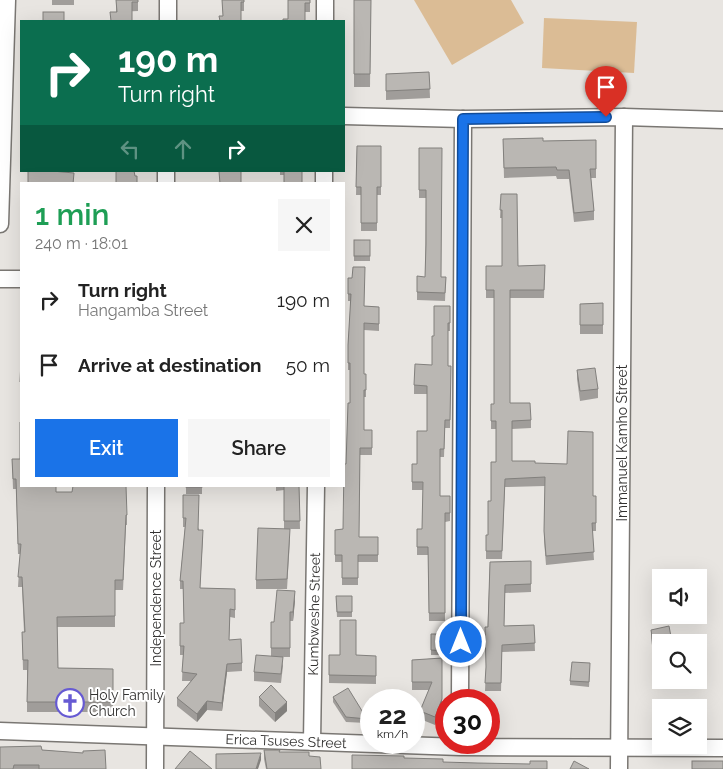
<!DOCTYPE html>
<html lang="en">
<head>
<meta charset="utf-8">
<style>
	:root { --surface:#fff; --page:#f6f6f6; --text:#222; --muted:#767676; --accent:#1a73e8 }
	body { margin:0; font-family:Raleway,sans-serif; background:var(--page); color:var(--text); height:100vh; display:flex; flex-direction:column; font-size:19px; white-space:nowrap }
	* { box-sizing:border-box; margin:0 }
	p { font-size:16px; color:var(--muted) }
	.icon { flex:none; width:28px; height:28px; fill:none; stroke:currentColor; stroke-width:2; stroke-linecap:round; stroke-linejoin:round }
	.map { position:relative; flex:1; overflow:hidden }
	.details { position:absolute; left:20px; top:182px; width:325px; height:305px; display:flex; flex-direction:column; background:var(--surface); border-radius:0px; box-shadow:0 5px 20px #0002 }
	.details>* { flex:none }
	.banner { position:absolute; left:20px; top:20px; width:325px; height:152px; border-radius:0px; box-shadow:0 5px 20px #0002; background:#0b6e4f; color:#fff; overflow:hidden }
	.fabs { position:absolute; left:652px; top:569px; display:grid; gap:10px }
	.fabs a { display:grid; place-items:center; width:55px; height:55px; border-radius:0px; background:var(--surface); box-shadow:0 5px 20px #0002; font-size:25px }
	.speed { position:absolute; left:360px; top:689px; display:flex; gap:10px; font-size:25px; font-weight:700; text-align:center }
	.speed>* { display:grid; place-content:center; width:65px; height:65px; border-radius:50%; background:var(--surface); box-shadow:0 5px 20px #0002; line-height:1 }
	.speed small { font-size:12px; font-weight:400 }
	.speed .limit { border:8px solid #d22; background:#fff; color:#111 }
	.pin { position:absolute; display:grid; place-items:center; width:42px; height:42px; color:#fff; margin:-51px -21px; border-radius:50% 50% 50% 0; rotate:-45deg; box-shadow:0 0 5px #0007 }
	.pin .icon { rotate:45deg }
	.me { position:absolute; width:55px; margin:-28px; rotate:0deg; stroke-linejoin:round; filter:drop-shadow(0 0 4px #0008) }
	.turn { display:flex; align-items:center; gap:18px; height:105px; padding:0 15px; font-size:22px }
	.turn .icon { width:65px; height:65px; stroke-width:2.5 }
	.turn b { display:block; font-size:35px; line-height:42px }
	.lanes { display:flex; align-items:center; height:48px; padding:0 15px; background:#0003; justify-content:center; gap:25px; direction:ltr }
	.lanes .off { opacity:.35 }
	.round { display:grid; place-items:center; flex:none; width:52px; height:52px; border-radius:0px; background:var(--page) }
	.head { display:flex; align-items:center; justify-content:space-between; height:85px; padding:0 15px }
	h1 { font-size:30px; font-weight:600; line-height:38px; color:#1e9e55 }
	.cta { display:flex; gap:10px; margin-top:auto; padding:10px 15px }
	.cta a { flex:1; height:58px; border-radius:0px; background:var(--accent); color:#fff; font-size:20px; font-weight:600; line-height:58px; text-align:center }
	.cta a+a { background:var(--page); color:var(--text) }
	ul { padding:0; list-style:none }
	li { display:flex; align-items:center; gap:15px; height:65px; padding:0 15px }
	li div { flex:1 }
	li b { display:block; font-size:19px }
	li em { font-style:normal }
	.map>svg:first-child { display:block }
</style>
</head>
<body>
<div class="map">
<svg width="723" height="769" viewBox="0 0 723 769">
	<rect width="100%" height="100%" fill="#e8e5e1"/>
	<g fill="#dbbc95">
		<polygon points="414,0 511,0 524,23 452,65"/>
		<polygon points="544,18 637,22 634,73 542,68"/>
	</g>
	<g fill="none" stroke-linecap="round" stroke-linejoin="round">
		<defs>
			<g id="minor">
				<polyline points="325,0 325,21"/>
				<polyline points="168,21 168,0"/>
				<polyline points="344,116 463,119 624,117 723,120"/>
				<polyline points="166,184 166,171"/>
				<polyline points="324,184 324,171"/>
				<polyline points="0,224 7,0"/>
				<polyline points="0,279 21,279"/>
				<polyline points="460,700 463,119"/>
				<polyline points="0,731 460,747 723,748"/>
				<polyline points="312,742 316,486"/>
				<polyline points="155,769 156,486"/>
				<polyline points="619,769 624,117"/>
			</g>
		</defs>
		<use href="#minor" stroke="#7a7773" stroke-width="19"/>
		<use href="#minor" stroke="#fff" stroke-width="16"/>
	</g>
	<g fill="#a09d9a">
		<rect x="52" y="0" width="22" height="5"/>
		<polygon points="116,0 138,0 138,11 116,12"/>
		<polygon points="222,0 244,0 244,11 241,11 223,16"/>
		<polygon points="288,0 310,0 310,12 305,12 288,19"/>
		<polygon points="354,0 371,0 370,87 354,87"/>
		<polygon points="429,72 430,98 386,100 386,74"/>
		<polygon points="503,139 543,141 596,140 596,178 591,178 594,211 594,220 574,222 569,179 557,179 556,176 504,178"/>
		<polygon points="357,146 381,146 381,195 377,195 377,231 361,231 361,195 356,195"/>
		<polygon points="419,148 441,277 446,277 445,301 417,300 417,292 425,277 426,198 419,198"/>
		<polygon points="280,171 302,171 284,184 284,175 280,175"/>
		<polygon points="501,194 518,266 545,265 544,298 510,298 510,403 531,420 531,428 512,429 512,461 535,463 593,496 596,496 596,531 592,531 594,560 546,565 544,540 545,486 505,487 502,559 486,559 486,535 488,535 496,462 496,429 491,429 491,404 494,404 494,298 486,298 486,266 502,266 502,218 500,218"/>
		<rect x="354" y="240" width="16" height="21"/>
		<polygon points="348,278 364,306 379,307 379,331 364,330 364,374 366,381 366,397 364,397 364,430 372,430 372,455 360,455 359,537 378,537 378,562 358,562 358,585 342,585 342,562 335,562 335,530 343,529 350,403 350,370 348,370 348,345 351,301 348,301"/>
		<polygon points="603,303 603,334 580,334 580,304"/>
		<polygon points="450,306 450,331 448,331 448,366 451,366 450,428 445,428 444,457 440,457 440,496 450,496 450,521 445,522 445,621 429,621 428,555 417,555 417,529 422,529 423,490 412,490 412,464 417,464 427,431 427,394 414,394 414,385 432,365 434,336"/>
		<polygon points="21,360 21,392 20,392"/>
		<polygon points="577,370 598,389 598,398 580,401 577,379"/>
		<polygon points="21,422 21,486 56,492 127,515 127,525 126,525 123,590 115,590 115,627 57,627 58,668 113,669 113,712 27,712 27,670 23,670 22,632 24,632 22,587 18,587 20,554 18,554 16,489 13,489 12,459 20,459"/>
		<rect x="186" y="486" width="16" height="8"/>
		<polygon points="276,486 299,486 300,529 284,529 284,490 276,491"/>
		<polygon points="183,495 203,538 200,588 235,589 235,618 230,617 229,640 242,663 242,671 227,672 222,711 207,710 197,722 177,706 177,698 191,681 182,681 183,655 180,655 180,623 184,623 183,589 180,589 180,581 185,527 183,527"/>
		<polygon points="290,539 287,589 256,589 256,580"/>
		<polygon points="531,561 531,592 505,593 504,626 534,625 535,651 502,652 501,691 485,691 490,562"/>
		<polygon points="336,596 352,596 352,617 337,617"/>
		<polygon points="295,600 293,621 290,621 290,657 281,657 283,666 281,683 254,681 254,672 271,656 271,622 274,622"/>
		<polygon points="651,630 661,642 661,657 654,658 651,639"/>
		<rect x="431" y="634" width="16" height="21"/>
		<polygon points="329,655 376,656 376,684 329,683"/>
		<polygon points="442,658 442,707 435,725 420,719 420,711 429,690 412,690 412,660"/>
		<polygon points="590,668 589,687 570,685 570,681"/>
		<polygon points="259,697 287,711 275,722 259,706"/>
		<polygon points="333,697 367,719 367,723 346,722 333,702"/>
		<polygon points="42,750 83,753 106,769 0,769"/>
		<polygon points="264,750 309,756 321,769 266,769 264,759"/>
	</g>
	<g fill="#82807d">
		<polygon points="295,591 295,600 293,621 293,612"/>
		<polygon points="227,664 227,672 222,711 222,703"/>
		<polygon points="442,699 442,707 435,725 435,717"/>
		<polygon points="207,701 207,710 197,722 197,714"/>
		<polygon points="287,702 287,711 275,722 275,713"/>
		<polygon points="261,753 261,760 258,769 256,769"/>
	</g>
	<g fill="#bab7b3" stroke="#82807d">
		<polygon points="116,0 138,0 138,2 132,2 132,21 111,21 110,12 117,12"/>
		<polygon points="222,0 244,0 244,2 241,2 241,21 220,21 219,16 223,16"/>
		<polygon points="288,0 310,0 310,3 305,3 305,21 283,21 283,19 288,19"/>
		<polygon points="354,0 371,0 370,74 354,74"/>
		<rect x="43" y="12" width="21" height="9"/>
		<polygon points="429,72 430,89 386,91 386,74"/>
		<polygon points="543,138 543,141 596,140 596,169 590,169 594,211 574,213 569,170 557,170 556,167 504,168 503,139"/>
		<polygon points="357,146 381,146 381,187 377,187 377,223 361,223 361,187 356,187"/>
		<polygon points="419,148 442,148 441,277 446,277 445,293 417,292 417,276 425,277 426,244 426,190 419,190"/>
		<polygon points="28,171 52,171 74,173 73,184 28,184"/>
		<polygon points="116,171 134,171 135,176 137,176 137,184 116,184"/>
		<polygon points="219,171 241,171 241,184 220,184"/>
		<polygon points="284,171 302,171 302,183 306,183 306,184 284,184"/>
		<polygon points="501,194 517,194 518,266 545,265 544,290 510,290 510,403 530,403 531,420 512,421 512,461 535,461 535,463 567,464 568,431 593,432 593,496 596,496 596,523 592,523 594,552 546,556 544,531 545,477 505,479 502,551 486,551 486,535 488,535 488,501 491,501 491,462 496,462 496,421 491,421 491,404 494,404 494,290 486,290 486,266 502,266 502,210 500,210"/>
		<rect x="354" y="240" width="16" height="16"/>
		<polygon points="353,267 365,267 364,306 379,307 379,324 364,323 364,374 366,374 366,390 364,390 364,430 372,430 372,448 360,448 359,537 378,537 378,555 358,555 358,578 342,578 342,555 335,555 335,530 343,529 344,464 346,464 348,403 350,403 350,363 348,363 348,345 351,294 348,294 348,278 352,278"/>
		<polygon points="603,303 603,325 580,325 580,304"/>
		<polygon points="434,306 450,306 450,323 448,323 448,366 451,366 450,420 445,420 444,449 440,449 440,496 450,496 450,513 445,513 445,613 429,613 428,547 417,547 417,529 422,529 423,482 412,482 412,464 417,464 417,431 427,431 427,386 414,385 415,364 432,365 432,336 434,336"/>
		<polygon points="21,360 21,382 20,382"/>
		<polygon points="595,368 598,389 580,391 577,370"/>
		<polygon points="21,420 21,486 56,486 56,492 72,492 73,486 126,486 127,515 126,515 123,580 115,580 115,616 57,617 58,668 113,669 113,702 27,702 28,660 23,660 22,632 25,632 22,577 18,577 21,544 18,544 16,479 13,479 12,459 20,459 20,422 21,422"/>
		<rect x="186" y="486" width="16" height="1"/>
		<polygon points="284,486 299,486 300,521 284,521"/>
		<polygon points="183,495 199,495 198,530 203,530 200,588 235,589 235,610 230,609 229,640 241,639 242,663 227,664 222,703 207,701 197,714 177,698 197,674 182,672 184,646 180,646 180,623 184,623 183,581 180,581 186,518 183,518"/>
		<polygon points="258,528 290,529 287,579 256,580"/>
		<polygon points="531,561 531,584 505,585 504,626 534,625 535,643 502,645 501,683 485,683 486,667 485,627 488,627 490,562"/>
		<polygon points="277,590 295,591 293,612 290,612 290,648 271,648 271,622 274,622"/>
		<polygon points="336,596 352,596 352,612 337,612"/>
		<polygon points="340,620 356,620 356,655 376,656 376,676 329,675 329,655 340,655"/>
		<polygon points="669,626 672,642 661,642 661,648 654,649 651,630"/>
		<polygon points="431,634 447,634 447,651 431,650"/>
		<polygon points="256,655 283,657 281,674 254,672"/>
		<polygon points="442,658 442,699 435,717 420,711 432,682 412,682 412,660"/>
		<polygon points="572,662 590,663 589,682 570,681"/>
		<polygon points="271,685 287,702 275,713 259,697"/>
		<polygon points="348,688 367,719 346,717 333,697"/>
		<polygon points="41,746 42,750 83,753 83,751 105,750 106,769 39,769 39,765 14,765 13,769 0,769 0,747"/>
		<polygon points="264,750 280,750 279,752 309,752 309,756 320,757 321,769 267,769"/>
		<polygon points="190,751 212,769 175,769"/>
		<polygon points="261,753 256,769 216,769 216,754"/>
		<polygon points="352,755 404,756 404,758 443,759 443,762 477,763 530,764 530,761 547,761 547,769 352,769"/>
		<polygon points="574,761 589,769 570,769"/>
		<rect x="692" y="761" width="31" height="8"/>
	</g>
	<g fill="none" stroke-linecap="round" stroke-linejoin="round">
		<defs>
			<polyline id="route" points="461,642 463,119 606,117"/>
		</defs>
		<use href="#route" stroke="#114b97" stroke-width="12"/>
		<use href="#route" stroke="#1a73e8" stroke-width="9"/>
	</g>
	<defs>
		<symbol id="church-ring" viewBox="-11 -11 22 22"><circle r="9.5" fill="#fff" stroke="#665ad3" stroke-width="1.5"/><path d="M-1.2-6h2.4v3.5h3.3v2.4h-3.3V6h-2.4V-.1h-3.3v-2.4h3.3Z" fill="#665ad3"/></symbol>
	</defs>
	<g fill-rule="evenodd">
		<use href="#church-ring" x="54" y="687" width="32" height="32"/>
	</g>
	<g text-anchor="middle" stroke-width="4" stroke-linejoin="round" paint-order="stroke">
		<g font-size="14" fill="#333231" stroke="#fff">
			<text transform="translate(622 443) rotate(-90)" y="5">Immanuel Kamho Street</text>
			<text transform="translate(156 598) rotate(-90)" y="5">Independence Street</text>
			<text transform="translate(314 614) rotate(-89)" y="5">Kumbweshe Street</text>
			<text transform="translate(286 741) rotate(2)" y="5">Erica Tsuses Street</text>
		</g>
		<g font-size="14" fill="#333231" stroke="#fff" text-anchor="start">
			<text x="89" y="700">Holy Family<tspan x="89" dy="16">Church</tspan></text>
		</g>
	</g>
</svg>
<div class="fabs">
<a><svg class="icon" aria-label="sound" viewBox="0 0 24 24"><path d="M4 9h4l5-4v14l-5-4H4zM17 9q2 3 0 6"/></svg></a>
<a><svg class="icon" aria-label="search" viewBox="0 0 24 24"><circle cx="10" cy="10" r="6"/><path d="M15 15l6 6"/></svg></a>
<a><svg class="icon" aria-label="layers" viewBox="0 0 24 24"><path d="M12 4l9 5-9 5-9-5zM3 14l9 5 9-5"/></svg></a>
</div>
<div class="speed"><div>22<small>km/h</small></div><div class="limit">30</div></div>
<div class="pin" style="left:606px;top:117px;background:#d93025"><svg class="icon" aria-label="arrive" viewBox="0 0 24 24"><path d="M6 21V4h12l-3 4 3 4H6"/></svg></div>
<svg class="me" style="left:461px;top:642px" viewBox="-20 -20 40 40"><circle r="17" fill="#1a73e8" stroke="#fff" stroke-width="3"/><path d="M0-11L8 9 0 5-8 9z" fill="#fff"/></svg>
<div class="banner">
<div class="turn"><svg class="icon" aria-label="right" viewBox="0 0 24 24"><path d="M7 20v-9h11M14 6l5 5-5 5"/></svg><div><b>190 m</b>Turn right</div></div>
<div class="lanes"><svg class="icon off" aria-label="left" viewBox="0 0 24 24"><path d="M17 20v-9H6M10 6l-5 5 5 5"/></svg><svg class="icon off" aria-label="ahead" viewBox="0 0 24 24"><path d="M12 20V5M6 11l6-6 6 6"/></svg><svg class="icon" aria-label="right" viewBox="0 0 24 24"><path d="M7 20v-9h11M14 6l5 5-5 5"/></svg></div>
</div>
<section class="details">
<div class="head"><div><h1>1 min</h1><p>240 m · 18:01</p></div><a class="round"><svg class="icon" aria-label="close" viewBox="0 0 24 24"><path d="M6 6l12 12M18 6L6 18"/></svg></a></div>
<ul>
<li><svg class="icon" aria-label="right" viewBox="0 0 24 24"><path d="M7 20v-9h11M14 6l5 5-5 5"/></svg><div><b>Turn right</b><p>Hangamba Street</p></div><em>190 m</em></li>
<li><svg class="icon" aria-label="arrive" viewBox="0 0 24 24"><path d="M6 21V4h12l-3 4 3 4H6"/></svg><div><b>Arrive at destination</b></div><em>50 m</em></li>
</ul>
<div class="cta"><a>Exit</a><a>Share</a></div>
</section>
</div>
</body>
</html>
